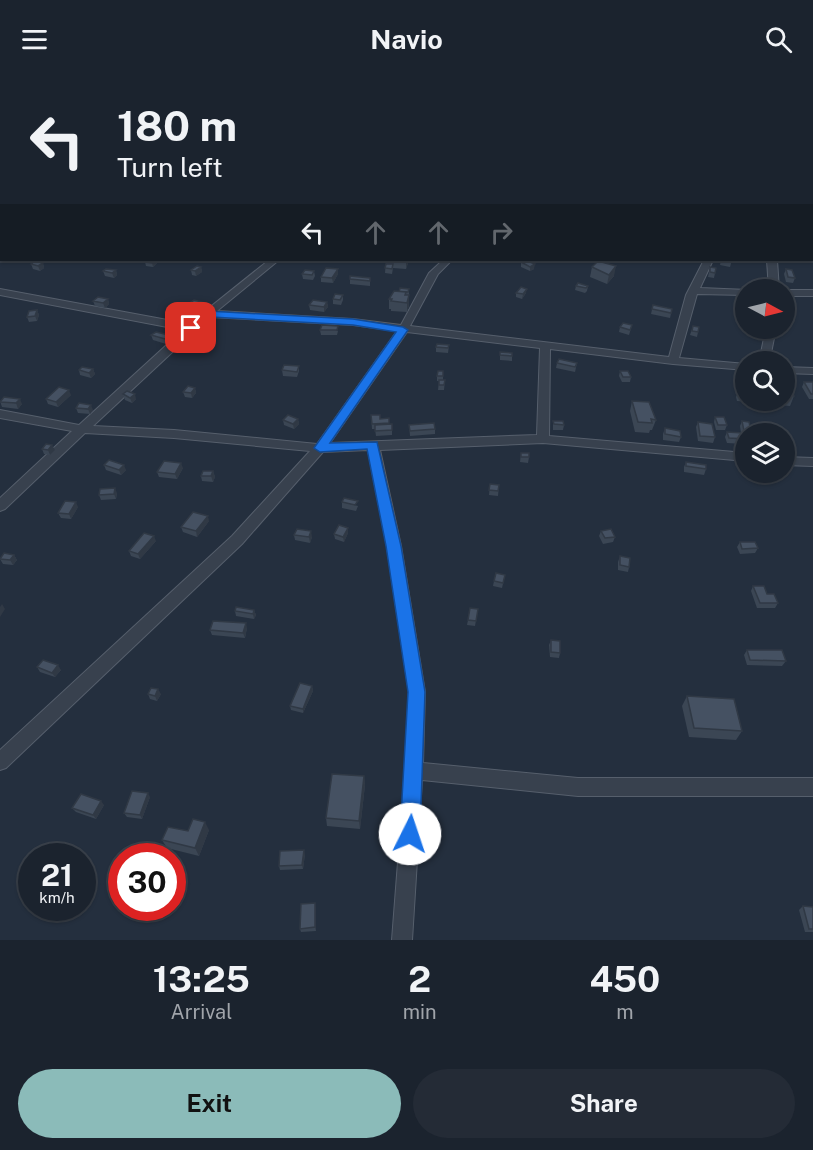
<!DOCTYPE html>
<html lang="en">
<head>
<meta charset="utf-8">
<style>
	:root { --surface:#1b232e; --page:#242b36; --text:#f1f3f6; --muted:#a0a4aa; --line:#39404a; --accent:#8bbbb9 }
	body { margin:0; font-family:"Public Sans",sans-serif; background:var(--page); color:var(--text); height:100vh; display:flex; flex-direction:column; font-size:22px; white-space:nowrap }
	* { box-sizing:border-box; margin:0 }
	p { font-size:20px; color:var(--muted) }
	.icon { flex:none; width:33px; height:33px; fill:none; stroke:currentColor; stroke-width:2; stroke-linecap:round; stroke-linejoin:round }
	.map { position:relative; height:862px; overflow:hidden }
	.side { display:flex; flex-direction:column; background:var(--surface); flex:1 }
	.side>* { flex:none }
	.hud { position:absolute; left:0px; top:0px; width:813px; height:183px; box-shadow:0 2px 4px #0004,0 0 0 2px var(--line); background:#1b232e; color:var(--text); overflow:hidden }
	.needle { width:39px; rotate:97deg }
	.controls { position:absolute; left:735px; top:201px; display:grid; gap:12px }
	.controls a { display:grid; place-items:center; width:60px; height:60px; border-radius:50%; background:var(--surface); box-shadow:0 2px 4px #0004,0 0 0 2px var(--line); font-size:30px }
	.speed { position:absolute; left:18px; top:765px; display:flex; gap:12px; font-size:30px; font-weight:700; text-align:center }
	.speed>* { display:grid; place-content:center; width:78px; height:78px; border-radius:50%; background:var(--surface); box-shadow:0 2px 4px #0004,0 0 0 2px var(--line); line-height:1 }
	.speed small { font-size:15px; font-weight:400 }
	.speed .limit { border:9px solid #d22; background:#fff; color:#111 }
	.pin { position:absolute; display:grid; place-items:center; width:51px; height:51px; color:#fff; margin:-26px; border-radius:12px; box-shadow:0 3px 9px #0006 }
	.me { position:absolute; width:66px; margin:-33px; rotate:4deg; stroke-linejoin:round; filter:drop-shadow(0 0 4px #0008) }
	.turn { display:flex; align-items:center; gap:21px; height:126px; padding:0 18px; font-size:27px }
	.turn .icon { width:78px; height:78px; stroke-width:2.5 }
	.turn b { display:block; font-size:42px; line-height:51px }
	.lanes { display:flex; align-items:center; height:57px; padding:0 18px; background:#0003; justify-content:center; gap:30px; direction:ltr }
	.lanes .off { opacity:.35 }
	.eta { display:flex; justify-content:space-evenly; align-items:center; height:102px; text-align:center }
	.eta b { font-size:36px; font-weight:700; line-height:42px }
	.cta { display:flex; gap:12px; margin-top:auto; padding:12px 18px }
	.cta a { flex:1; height:69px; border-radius:36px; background:var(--accent); color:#111; font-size:24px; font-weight:700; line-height:69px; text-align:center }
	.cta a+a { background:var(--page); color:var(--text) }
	header { display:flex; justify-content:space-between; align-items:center; height:78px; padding:0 18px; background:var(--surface); font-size:27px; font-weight:700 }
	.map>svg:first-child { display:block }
</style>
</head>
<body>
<header><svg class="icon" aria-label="menu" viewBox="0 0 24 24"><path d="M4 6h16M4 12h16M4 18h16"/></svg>Navio<svg class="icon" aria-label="search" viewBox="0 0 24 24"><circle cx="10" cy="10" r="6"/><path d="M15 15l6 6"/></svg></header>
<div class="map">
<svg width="813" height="862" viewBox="0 0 813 862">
	<rect width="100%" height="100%" fill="#242f3e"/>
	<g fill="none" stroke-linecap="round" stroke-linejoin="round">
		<defs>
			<g id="street">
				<polygon points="10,0 18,0 7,2"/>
				<polygon points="246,0 253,0 244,2"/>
				<polygon points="320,0 327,0 318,2"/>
				<polygon points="354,0 371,2 356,2"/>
				<polygon points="471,0 477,0 469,2"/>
				<polygon points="500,0 523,0 495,2"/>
				<rect x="529" y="0" width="6" height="2"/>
				<polygon points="550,0 569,2 552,2"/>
				<polygon points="742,0 748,0 750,2 743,2"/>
				<rect x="812" y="8" width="1" height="4"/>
				<rect x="0" y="36" width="2" height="4"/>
				<rect x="812" y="37" width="1" height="4"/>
				<rect x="812" y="62" width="1" height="6"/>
				<rect x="812" y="110" width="1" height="4"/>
				<rect x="0" y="136" width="2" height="6"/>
				<rect x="812" y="155" width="1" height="6"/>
				<path d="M269,182h10l-62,51 136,8 48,6 28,-52 14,-13h9l-14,14 -28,52 259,31 17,-62 18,-35h9l-13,28 48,2h-2v5l-49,-1 -18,64 67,6v6l-73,-6 -123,-15 -1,87 197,17v8l-203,-18 -163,7 21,96 24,146 -2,71 155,15h235v18h-235l-156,-16 -10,160h-20l13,-169 4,-79 -22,-146 -19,-96 -45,2 -81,92 -236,224 -6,2v-20l232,-214 78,-85 -136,-13 -89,-5 -80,76 -5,2v-13l72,-67 -72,-13v-8l79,15 104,-95 -183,-35v-6l189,35zM210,239l143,8 44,6 -80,113 -143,-14 -81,-4zM407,254l133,16 -3,87 -207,8z"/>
				<polygon points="767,182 777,182 779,212 769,212"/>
				<rect x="784" y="212" width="29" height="6"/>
				<polygon points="766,250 776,250 771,275 767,284 756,284 761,275"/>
				<polygon points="784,289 813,290 813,296 784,295"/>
				<polygon points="784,379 813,380 813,388 784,387"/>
			</g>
		</defs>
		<use href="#street" stroke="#565f6c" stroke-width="2"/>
		<use href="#street" fill="#38414e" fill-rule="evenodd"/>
	</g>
	<g fill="#3b4654">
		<polygon points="386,182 409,182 406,191 393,190 392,196 385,195"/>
		<polygon points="525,182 534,191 530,193 521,189 521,184"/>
		<polygon points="721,182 732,182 730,189 720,187"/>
		<polygon points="145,184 157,185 153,189 146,188"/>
		<polygon points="43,185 44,190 40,193 33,191 31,186"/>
		<polygon points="201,189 202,194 196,198 192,197 191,192"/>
		<polygon points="592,189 614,198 607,206 590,199"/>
		<polygon points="710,189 715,195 714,200 708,199"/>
		<polygon points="338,191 338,196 333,205 321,204 321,199"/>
		<polygon points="786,191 795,200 793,205 786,204 784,196"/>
		<polygon points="116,192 117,197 114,200 105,198 103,193"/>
		<polygon points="314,193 315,198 313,202 303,201 302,196"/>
		<polygon points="350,198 370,200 370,208 350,206"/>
		<polygon points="576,208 588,208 587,213 585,215 575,212"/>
		<polygon points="409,211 409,227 407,234 391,233 391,231 389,231 389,221 399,214"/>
		<polygon points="516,215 526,215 522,221 516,219"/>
		<polygon points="343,217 343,222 341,227 333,226 333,221"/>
		<polygon points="108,221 109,226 105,230 95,228 93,223"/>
		<polygon points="191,224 202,224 203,229 200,231 192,229"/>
		<polygon points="327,224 328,229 324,234 310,232 309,227"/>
		<polygon points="653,227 672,231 670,240 651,236"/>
		<polygon points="37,232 39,237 37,243 29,244 27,239"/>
		<polygon points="322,247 338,253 337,257 321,257 320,252"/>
		<polygon points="632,247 629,257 619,254 620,249"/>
		<polygon points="693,248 699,249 697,259 690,257"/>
		<polygon points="151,257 169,257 170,262 166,266 153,262"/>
		<polygon points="449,267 448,275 436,274 436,269"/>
		<polygon points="500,274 512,278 512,283 500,282"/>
		<polygon points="557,285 577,285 575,294 556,290"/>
		<polygon points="299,288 299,293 297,299 283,298 282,292"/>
		<polygon points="93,291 95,296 91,300 80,297 79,292"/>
		<polygon points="443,293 443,302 445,302 444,312 438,312 439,303 437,303 437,298"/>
		<polygon points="620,293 631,299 630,304 622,304 619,298"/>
		<polygon points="804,304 813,304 813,321 809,321 802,309"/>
		<polygon points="784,306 794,318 790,328 767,326 766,322 784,322"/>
		<polygon points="195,310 196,315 192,320 185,319 183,314"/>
		<polygon points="738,314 746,315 746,322 759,322 759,325 737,323 736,319"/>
		<polygon points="123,316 136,321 132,325 125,322"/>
		<polygon points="71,317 58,329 48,326 46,321"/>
		<polygon points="0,323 22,326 18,331 2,329"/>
		<polygon points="632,323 656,342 652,352 650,352 649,355 635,354 630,333"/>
		<polygon points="76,330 93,332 90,336 78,335"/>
		<polygon points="371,337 380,341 389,340 389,347 392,346 392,357 376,358 375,351 372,351"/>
		<polygon points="715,339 727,347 725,352 716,352 714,344"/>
		<polygon points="298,341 299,346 294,351 284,347 283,342"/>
		<polygon points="553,343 564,347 563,352 553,352"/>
		<polygon points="742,343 746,356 746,368 744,366 727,365 725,359 727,354 741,355 740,348"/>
		<polygon points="698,344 715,359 713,365 698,363 696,349"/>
		<polygon points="409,347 435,351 435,356 410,358"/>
		<polygon points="665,350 681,359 679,364 663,362 663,356"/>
		<polygon points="42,371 55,372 50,377 44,376"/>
		<polygon points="521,375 529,379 528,385 520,384"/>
		<polygon points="686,384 706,391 704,397 684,394 684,389"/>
		<polygon points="104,387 126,392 121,397 106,392"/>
		<polygon points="183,390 177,401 159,399 157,394"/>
		<polygon points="213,393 215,399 213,404 202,403 201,398"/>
		<polygon points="490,406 499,407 498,418 489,417"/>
		<polygon points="117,415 116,421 101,422 99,417"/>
		<polygon points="342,424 358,428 356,433 342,430"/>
		<polygon points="78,429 71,441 61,440 58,435"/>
		<polygon points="209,443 197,459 183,454 181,449"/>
		<polygon points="601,453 615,459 613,464 603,466 599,458"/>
		<polygon points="348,455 344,464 335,461 334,456"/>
		<polygon points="294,457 312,459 310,465 295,462"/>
		<polygon points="156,463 140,481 131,478 129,473"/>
		<polygon points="740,464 758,470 755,475 740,476 737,469"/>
		<polygon points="14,477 17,482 13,487 3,486 0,481 0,480"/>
		<polygon points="620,478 629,489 628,494 618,492 618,484"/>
		<polygon points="505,497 502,510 493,508 494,503"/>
		<polygon points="753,508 778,525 775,530 757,530 751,513"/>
		<polygon points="478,531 475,548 467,547 468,542"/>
		<polygon points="254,532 256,537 254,541 236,538 235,533"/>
		<polygon points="247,550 245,560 212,557 210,552"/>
		<polygon points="551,562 560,575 559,580 550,579 549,567"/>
		<polygon points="747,572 786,583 782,588 747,587 744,577"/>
		<polygon points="37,589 61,592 55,599 40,594"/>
		<polygon points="312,608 313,613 303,635 291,632 290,628"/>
		<polygon points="148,616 161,616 157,623 150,621"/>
		<polygon points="687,618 742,653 736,662 689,659 682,628"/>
		<polygon points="364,698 365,707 360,751 327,748 326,740"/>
		<polygon points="150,719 142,741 127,739 124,735"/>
		<polygon points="104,727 96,741 76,734 72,730"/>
		<polygon points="209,752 199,778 167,770 162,762"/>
		<polygon points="305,776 303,791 280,792 279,788"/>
		<polygon points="803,828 813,829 813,854 805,854 799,832"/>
		<polygon points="316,829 316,853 301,854 300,851"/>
	</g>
	<g fill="#303945">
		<polygon points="155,182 156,182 157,185 153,189 152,185"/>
		<polygon points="406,182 409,182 406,191"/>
		<polygon points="43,185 44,190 40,193 38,188"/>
		<polygon points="535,186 534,191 530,193 530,189"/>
		<polygon points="616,188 614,198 607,206 609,197"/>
		<polygon points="201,189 202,194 196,198 195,193"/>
		<polygon points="338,191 338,196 333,205 332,200"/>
		<polygon points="116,192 117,197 114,200 112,195"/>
		<polygon points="527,211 526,215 522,221 523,216"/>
		<polygon points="409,217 409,227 407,234 407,225"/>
		<polygon points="108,221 109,226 105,230 103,225"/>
		<polygon points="202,224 203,229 200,231 199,226"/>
		<polygon points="327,224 328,229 324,234 324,229"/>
		<polygon points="37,232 39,237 37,243 35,238"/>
		<polygon points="169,257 170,262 166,266 165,261"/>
		<polygon points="93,291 95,296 91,300 89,295"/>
		<polygon points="195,310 196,315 192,320 191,315"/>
		<polygon points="69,312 71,317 58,329 56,324"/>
		<polygon points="135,316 136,321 132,325 130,320"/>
		<polygon points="20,321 22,326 18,331 16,325"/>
		<polygon points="91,327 93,332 90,336 88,331"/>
		<polygon points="298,341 299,346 294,351 293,346"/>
		<polygon points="52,367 55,372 50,377 48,372"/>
		<polygon points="181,385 183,390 177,401 175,396"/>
		<polygon points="124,387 126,392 121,397 119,392"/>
		<polygon points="213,393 215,399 213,404 211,398"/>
		<polygon points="115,410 117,415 116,421 114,416"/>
		<polygon points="76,424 78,429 71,441 69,436"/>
		<polygon points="208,438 209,443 197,459 196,453"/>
		<polygon points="348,450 348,455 344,464 343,459"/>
		<polygon points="311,453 312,459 310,465 309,459"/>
		<polygon points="154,458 156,463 140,481 138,476"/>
		<polygon points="14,477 17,482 13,487 10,482"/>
		<polygon points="2,526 5,531 0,539 0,529"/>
		<polygon points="254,532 256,537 254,541 253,536"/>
		<polygon points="246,545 247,550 245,560 243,555"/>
		<polygon points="58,587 61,592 55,599 52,595"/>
		<polygon points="312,608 313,613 303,635 303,631"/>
		<polygon points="158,611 161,616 157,623 155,618"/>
		<polygon points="364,698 365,707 360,751 359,743"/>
		<polygon points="148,715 150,719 142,741 140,737"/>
		<polygon points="101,723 104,727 96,741 93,737"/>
		<polygon points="205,744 209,752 199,778 195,770"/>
		<polygon points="304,772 305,776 303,791 302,787"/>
		<polygon points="315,825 316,829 316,853 315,849"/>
	</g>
	<g fill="#455162" stroke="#303945" stroke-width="1.5">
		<polygon points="147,182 155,182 152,185 145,184"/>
		<polygon points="525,182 535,186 530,189 521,184"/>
		<polygon points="722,182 732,182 731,184 721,183"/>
		<polygon points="35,183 43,185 38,188 31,186"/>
		<polygon points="598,183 616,188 609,197 592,189"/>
		<polygon points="386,186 393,186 392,191 385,190"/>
		<polygon points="197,188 201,189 195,193 191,192"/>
		<polygon points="710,189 716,190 715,195 710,194"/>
		<polygon points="326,190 338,191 332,200 321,199"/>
		<polygon points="106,191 116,192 112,195 103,193"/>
		<polygon points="786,191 792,192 795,200 788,199"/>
		<polygon points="305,192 314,193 312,197 302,196"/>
		<polygon points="350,198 370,200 370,203 350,201"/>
		<polygon points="578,205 588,208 586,210 576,208"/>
		<polygon points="521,209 527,211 523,216 516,215"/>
		<polygon points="400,210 409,211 408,214 399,214"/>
		<polygon points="394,213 406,214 405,217 409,217 407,225 391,223 392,221 389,221"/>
		<polygon points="335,216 343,217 340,222 333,221"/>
		<polygon points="98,219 108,221 103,225 93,223"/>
		<polygon points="194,222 202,224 199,226 191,224"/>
		<polygon points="313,222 327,224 324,229 309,227"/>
		<polygon points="653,227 672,231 671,235 652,231"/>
		<polygon points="37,232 35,238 27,239 29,233"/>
		<polygon points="623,245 632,247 630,252 620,249"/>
		<polygon points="322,247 338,248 337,252 320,252"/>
		<polygon points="693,248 699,249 698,254 692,253"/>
		<polygon points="156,254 169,257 165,261 151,257"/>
		<polygon points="437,266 449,267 448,270 436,269"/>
		<polygon points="500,274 512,275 512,278 500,277"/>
		<polygon points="559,281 577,285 575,289 557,285"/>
		<polygon points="284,287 299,288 297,294 282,292"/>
		<polygon points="82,289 93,291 89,295 79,292"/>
		<polygon points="438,293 443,293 443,298 437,298"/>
		<polygon points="620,293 628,293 631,299 623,299"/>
		<polygon points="439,302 445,302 444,307 439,307"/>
		<polygon points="804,304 813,304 813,316 811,316"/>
		<polygon points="784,306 790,307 794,318 784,317"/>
		<polygon points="188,308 195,310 191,315 183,314"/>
		<polygon points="59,309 69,312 56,324 46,321"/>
		<polygon points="127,313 135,316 130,320 123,316"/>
		<polygon points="738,314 746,315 746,318 739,318"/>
		<polygon points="4,319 20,321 16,325 0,324"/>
		<polygon points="632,323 649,324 656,342 651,341 652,345 638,344"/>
		<polygon points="79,325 91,327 88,331 76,330"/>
		<polygon points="288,337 298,341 293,346 283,342"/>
		<polygon points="371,337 380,337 380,341 389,340 389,345 372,346"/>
		<polygon points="715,339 724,339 727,347 718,347"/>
		<polygon points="553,343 563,343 564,347 554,346"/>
		<polygon points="742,343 749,344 752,356 746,356 746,361 729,360 727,354 744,355 745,358"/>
		<polygon points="698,344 712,346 715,359 700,358"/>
		<polygon points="434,345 435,351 410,353 409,347"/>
		<polygon points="392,346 392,352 375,353 375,347"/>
		<polygon points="665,350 680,353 681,359 665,356"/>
		<polygon points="46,366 52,367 48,372 42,371"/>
		<rect x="521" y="375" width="8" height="4"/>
		<polygon points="109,382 124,387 119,392 104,387"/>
		<polygon points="164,383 181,385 175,396 157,394"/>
		<polygon points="686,384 706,387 706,391 686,388"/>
		<polygon points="203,393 213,393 211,398 201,398"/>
		<polygon points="490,406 499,407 498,413 489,412"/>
		<polygon points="115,410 114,416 99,417 100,411"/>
		<polygon points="344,420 358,423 355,427 342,424"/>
		<polygon points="65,423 76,424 69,436 58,435"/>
		<polygon points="193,434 208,438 196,453 181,449"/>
		<polygon points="339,447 348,450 343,459 334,456"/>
		<polygon points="297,451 311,453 309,459 294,457"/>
		<polygon points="611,451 615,459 605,460 601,453"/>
		<polygon points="144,455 154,458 138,476 129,473"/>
		<polygon points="740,464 755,464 758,470 742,471"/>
		<polygon points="4,475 14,477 10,482 0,481"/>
		<polygon points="620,478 630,480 629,489 620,487"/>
		<polygon points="496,495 505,497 503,505 494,503"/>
		<polygon points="753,508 764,508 767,516 774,516 778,525 760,525"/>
		<polygon points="236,529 254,532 253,536 235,533"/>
		<polygon points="470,530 478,531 476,543 468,542"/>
		<polygon points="213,543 246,545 243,555 210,552"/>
		<polygon points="551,562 560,563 560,575 551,574"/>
		<polygon points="747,572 782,572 786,583 750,582"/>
		<polygon points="43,582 58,587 52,595 37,589"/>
		<polygon points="300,605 312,608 303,631 290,628"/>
		<polygon points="151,610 158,611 155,618 148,616"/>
		<polygon points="687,618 734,621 742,653 694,650"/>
		<polygon points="332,696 364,698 359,743 326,740"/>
		<polygon points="132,713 148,715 140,737 124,735"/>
		<polygon points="81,716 101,723 93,737 72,730"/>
		<polygon points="193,741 205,744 195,770 162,762 168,749 188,753"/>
		<polygon points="304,772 302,787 279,788 280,773"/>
		<polygon points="315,825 315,849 300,851 301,826"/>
		<polygon points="803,828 813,829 813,851 809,851"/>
	</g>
	<polygon fill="#1a73e8" stroke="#114b97" stroke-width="1.5" points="208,233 353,241 403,249 408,252 330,365 377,364 401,468 425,614 420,756 417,763 410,766 403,763 400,756 408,614 386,468 367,371 320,374 314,370 396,254 353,247 211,239 195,252 188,252 188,248"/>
</svg>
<div class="controls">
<a><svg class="needle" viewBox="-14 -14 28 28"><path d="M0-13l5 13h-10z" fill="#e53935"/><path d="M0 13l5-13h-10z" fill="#a0a4aa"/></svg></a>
<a><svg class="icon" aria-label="search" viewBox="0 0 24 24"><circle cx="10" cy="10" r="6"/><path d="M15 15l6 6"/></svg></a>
<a><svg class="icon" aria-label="layers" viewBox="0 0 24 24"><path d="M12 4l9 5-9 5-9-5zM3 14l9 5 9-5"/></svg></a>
</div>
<div class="speed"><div>21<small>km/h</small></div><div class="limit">30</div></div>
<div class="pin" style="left:191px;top:250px;background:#d93025"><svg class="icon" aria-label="arrive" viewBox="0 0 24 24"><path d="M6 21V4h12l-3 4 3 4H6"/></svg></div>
<svg class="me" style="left:410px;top:756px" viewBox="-20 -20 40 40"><circle r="19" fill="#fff"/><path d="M0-13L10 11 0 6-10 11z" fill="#1a73e8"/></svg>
<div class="hud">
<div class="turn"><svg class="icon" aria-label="left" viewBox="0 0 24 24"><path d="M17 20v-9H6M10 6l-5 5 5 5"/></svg><div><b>180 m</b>Turn left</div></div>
<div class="lanes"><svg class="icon" aria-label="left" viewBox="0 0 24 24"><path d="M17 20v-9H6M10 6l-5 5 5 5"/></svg><svg class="icon off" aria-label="ahead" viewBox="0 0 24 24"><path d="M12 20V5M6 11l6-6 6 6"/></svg><svg class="icon off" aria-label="ahead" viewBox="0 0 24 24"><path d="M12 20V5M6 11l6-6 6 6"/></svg><svg class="icon off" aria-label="right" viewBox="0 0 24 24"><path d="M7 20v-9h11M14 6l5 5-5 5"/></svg></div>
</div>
</div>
<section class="side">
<div class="eta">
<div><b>13:25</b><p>Arrival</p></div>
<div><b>2</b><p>min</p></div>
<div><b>450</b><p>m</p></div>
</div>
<div class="cta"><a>Exit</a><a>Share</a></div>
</section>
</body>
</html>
